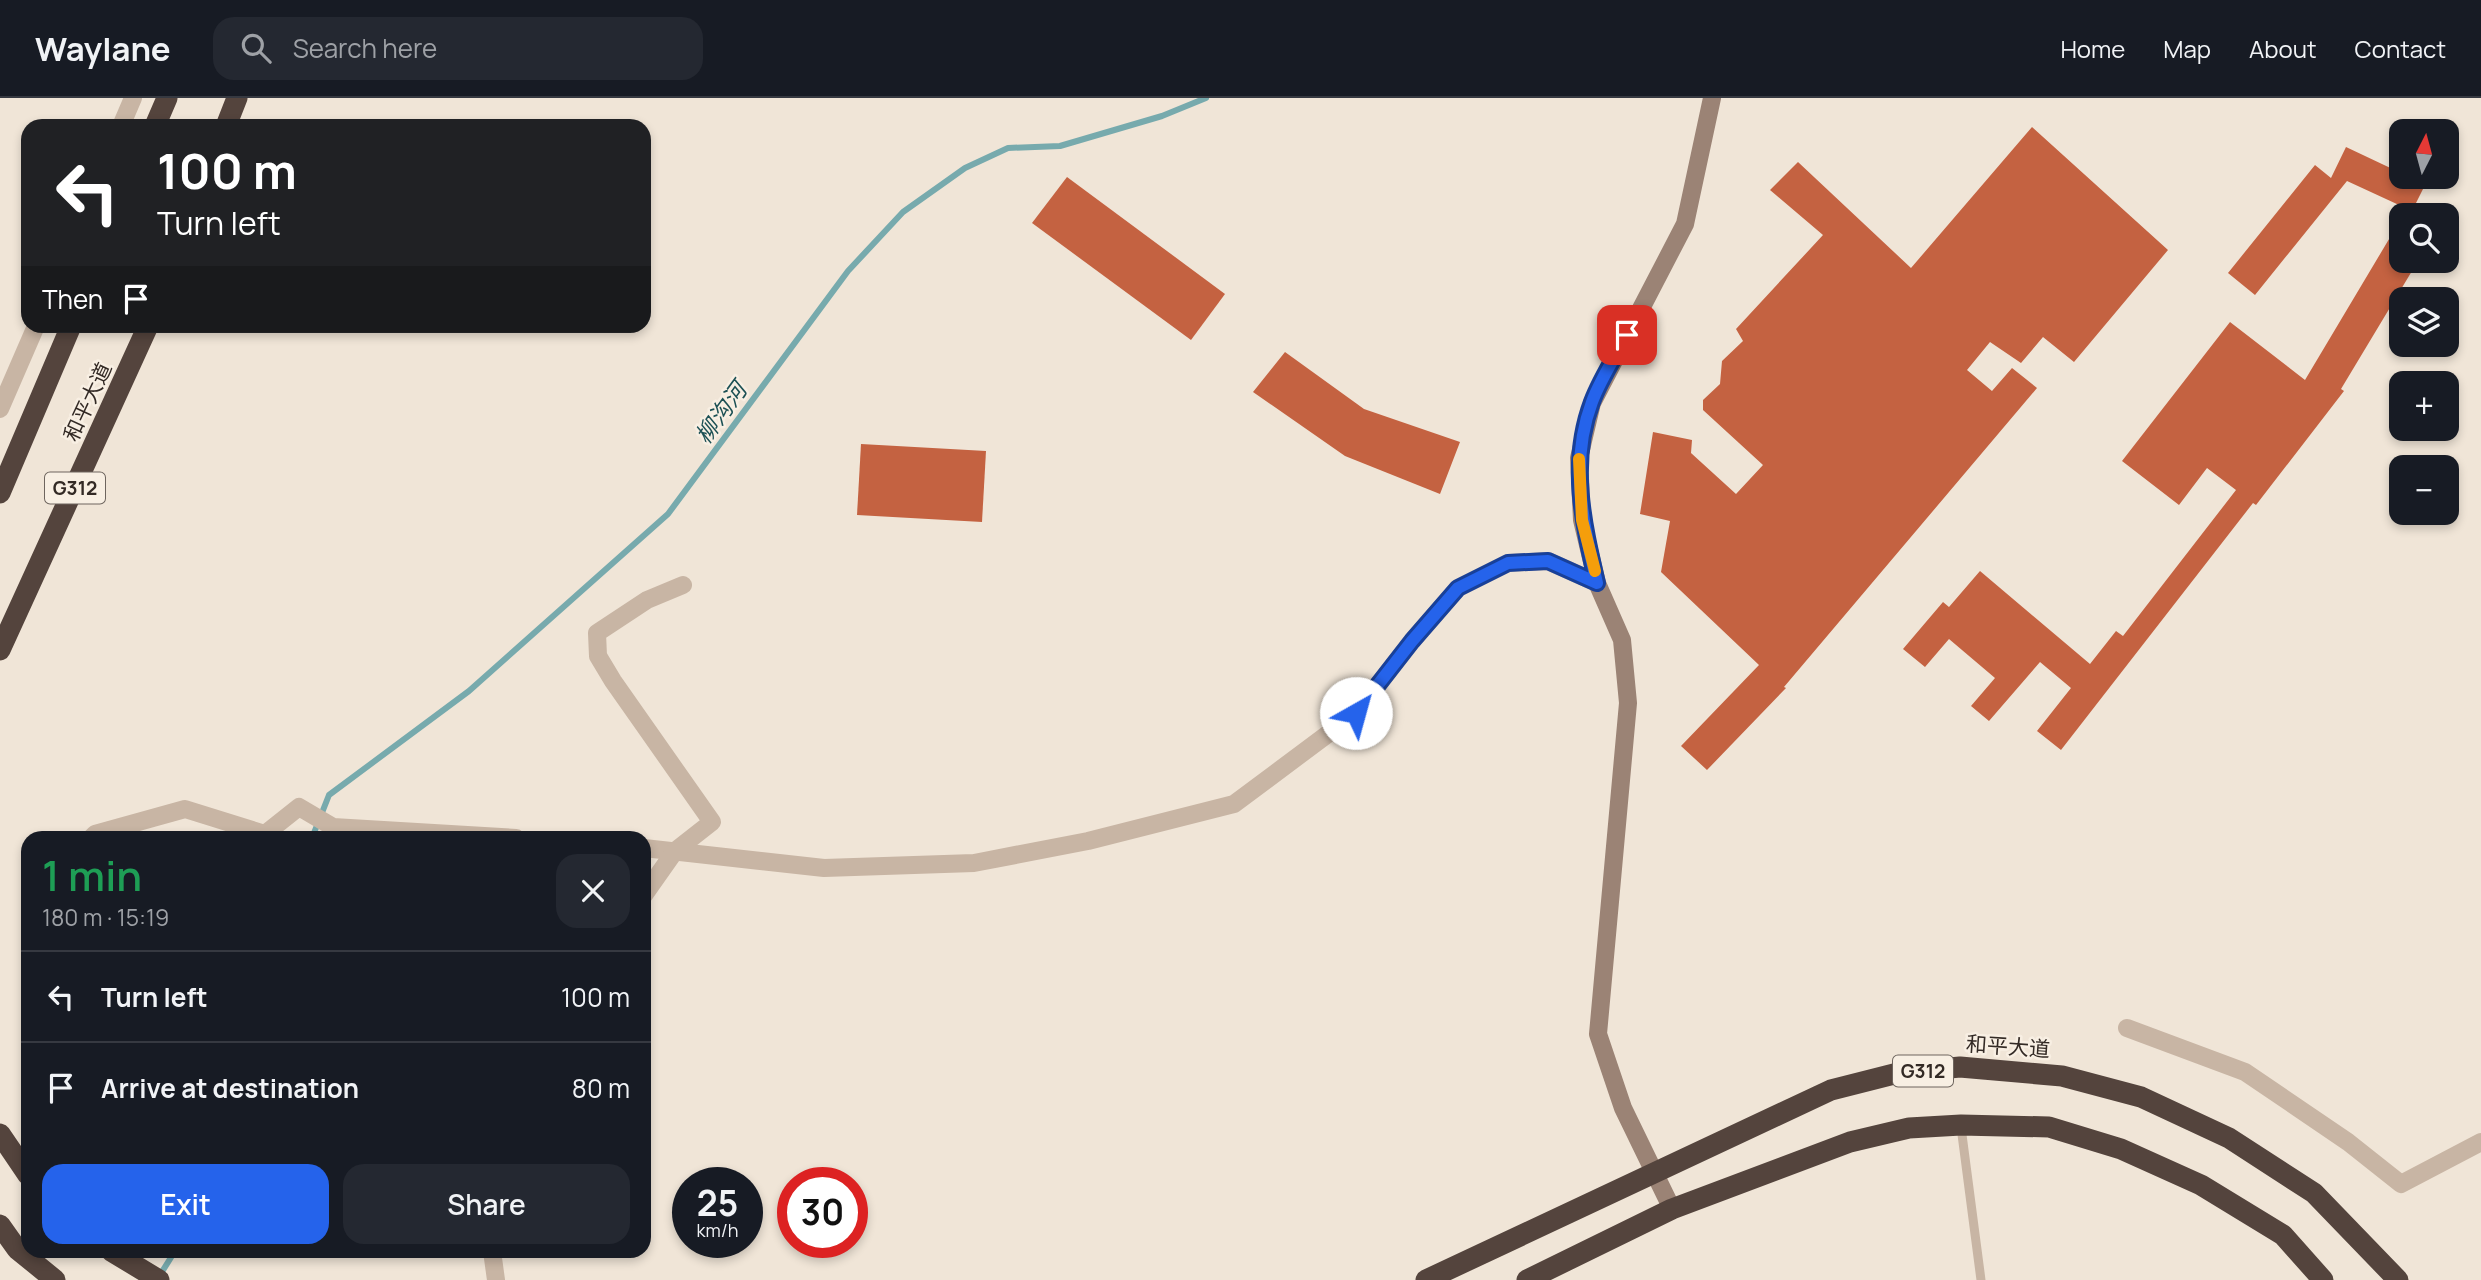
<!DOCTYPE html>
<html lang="en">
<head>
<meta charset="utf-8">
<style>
	:root { --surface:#171b24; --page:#242831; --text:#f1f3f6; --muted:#9ea1a6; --line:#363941; --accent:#2563eb }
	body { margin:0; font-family:Manrope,"Noto Sans SC",sans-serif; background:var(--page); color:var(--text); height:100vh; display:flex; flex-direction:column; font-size:26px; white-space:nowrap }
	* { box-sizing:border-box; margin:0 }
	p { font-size:23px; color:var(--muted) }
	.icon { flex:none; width:38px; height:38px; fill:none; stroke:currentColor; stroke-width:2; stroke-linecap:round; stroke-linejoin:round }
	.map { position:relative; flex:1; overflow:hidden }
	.details { position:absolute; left:21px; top:733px; width:630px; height:427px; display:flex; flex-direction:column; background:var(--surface); border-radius:21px; box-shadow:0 4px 10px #0003 }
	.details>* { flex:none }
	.guide { position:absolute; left:21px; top:21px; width:630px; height:214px; border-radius:21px; box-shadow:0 4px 10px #0003; background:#202124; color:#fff; overflow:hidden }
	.needle { width:46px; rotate:6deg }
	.tools { position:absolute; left:2389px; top:21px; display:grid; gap:14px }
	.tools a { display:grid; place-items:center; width:70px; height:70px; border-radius:14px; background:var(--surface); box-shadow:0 4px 10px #0003; font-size:35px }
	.speed { position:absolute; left:672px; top:1069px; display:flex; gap:14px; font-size:35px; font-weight:700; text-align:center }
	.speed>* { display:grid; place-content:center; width:91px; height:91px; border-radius:50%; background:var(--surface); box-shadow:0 4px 10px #0003; line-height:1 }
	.speed small { font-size:18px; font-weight:400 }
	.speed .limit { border:10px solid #d22; background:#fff; color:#111 }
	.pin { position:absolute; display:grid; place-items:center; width:60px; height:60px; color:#fff; margin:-30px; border-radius:14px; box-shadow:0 4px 10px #0006 }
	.me { position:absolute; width:77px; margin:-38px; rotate:38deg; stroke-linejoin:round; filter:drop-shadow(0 0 5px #0008) }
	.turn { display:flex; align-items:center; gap:24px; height:147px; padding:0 21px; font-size:32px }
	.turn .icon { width:91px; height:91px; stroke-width:2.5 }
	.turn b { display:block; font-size:49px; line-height:60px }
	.then { display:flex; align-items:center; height:66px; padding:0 21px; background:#0003; gap:14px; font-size:26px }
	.round { display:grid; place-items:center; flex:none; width:74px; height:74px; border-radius:21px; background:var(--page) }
	.head { display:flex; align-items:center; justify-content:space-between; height:119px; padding:0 21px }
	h1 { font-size:42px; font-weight:600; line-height:52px; color:#1e9e55 }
	.button { display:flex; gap:14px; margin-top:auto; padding:14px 21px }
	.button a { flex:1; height:80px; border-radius:21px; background:var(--accent); color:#fff; font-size:28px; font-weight:600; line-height:80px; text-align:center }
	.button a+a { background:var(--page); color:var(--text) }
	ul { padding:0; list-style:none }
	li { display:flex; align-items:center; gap:21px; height:91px; padding:0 21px; border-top:2px solid var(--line) }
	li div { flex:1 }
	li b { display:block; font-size:26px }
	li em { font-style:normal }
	header { display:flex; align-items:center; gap:42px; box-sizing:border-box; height:98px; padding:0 35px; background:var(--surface); border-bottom:2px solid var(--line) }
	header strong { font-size:33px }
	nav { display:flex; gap:38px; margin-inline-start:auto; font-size:24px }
	.search { width:490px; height:63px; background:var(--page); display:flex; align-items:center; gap:18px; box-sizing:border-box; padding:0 24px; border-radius:21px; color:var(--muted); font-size:26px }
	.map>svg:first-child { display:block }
</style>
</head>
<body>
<header>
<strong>Waylane</strong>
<div class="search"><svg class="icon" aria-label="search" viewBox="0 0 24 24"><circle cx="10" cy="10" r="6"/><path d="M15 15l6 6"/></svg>Search here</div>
<nav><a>Home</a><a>Map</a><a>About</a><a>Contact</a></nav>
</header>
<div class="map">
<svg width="2481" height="1182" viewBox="0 0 2481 1182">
	<rect width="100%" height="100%" fill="#f0e5d7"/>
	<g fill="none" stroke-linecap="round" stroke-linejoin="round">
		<g stroke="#77aaad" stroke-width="6">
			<polyline points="312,740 329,697 469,593 668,416 848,173 903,114 965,70 1008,50 1060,48 1162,18 1206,0"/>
			<polyline points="160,1177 175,1153"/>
		</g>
	</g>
	<g fill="#c46241">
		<polygon points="2032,29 2168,152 2074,264 2043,239 2021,265 1990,244 1967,272 1992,293 2012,270 2037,290 1784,589 1786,590 1707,672 1681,648 1759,567 1661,474 1670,423 1640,416 1653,334 1692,342 1691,355 1736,396 1763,367 1703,312 1703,302 1720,286 1722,263 1743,243 1736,231 1823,137 1770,92 1798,64 1911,170"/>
		<polygon points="2346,49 2401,75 2401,79 2409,79 2425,87 2412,113 2347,83 2255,197 2228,175 2315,67 2331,80"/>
		<polygon points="1067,79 1225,196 1191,242 1032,125"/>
		<polygon points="2401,121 2401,163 2418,163 2341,291 2344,293 2256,407 2253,405 2061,652 2037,633 2071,590 2040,564 1989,623 1971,608 1995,580 1949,541 1925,569 1903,551 1943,504 1949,509 1980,473 2090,566 2116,533 2123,538 2236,392 2207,370 2179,407 2122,363 2230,224 2305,282"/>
		<polygon points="1285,254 1364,311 1460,344 1440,396 1345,358 1253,294"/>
		<polygon points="861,346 986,353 982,424 857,417"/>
	</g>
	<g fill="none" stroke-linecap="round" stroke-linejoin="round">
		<polyline stroke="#c8b5a4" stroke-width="9" points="1961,1029 1981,1182"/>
		<g stroke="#c8b5a4" stroke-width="18">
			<polyline points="121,28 133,0"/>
			<polyline points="0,311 36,228"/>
			<polyline points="91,740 95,736 185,711 265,736 299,709 333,729 516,740"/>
			<polyline points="644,750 824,770 974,765 1088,743 1234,706 1356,615 1412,543 1458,490 1508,465 1548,463 1597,485"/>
			<polyline points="644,797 675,753 712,724 613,583 598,558 597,535 647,502 683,487"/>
			<polyline points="2127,930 2245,974 2348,1044 2401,1086 2481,1044"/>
			<polyline points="492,1153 496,1182"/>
		</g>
		<polyline stroke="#9b8375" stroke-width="18" points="1672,1111 1623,1010 1598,936 1628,605 1622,542 1597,485 1582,422 1579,360 1592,305 1685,126 1712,0"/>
		<g stroke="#54443d" stroke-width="21">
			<polyline points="155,28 167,0"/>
			<polyline points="226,28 237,0"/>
			<polyline points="0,395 71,228"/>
			<polyline points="0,552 148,228"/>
			<polyline points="0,1036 28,1077"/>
			<polyline points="0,1127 17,1151 55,1182"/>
			<polyline points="111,1153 159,1182"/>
			<polyline points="1426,1182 1831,992 1898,975 1960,969 2062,978 2141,999 2229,1040 2314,1095 2398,1182"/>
			<polyline points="1527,1182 1672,1111 1850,1044 1909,1030 1961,1027 2049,1029 2121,1051 2201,1087 2283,1137 2323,1182"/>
		</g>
	</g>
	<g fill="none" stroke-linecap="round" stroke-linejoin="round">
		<defs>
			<path id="route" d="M1356,615l56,-72 46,-53 50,-25 40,-2 49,22c-14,-60 -28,-120 -5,-181 8,-22 23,-45 35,-67"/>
		</defs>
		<use href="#route" stroke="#184099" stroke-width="18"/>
		<use href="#route" stroke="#2563eb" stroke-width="12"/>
		<polyline stroke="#f59e0b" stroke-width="12" points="1579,361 1582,422 1595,473"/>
	</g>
	<g text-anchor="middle" stroke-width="5" stroke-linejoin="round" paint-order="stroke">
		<g fill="#f8efe3" stroke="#6e655e" stroke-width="2">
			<rect x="45" y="374.5" width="60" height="31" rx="5"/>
			<rect x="1893" y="957.5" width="60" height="31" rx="5"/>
		</g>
		<g font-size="19" font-weight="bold" fill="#332a25">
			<text x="75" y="397">G312</text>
			<text x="1923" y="980">G312</text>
		</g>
		<g font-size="21" fill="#332a25" stroke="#f8efe3">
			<text transform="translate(88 304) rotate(-65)" y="7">和平大道</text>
			<text transform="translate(2008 949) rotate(4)" y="7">和平大道</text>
		</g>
		<g font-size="23" font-style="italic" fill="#1c5054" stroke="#f8efe3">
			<text transform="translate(721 315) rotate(-54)" y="8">柳沟河</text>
		</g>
	</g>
</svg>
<div class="tools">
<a><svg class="needle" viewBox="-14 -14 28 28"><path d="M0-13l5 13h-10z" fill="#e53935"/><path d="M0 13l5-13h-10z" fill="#9ea1a6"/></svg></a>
<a><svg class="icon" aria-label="search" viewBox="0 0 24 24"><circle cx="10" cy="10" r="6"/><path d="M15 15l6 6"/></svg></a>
<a><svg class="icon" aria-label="layers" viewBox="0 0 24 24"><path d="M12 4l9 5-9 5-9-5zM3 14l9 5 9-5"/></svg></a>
<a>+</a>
<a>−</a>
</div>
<div class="speed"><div>25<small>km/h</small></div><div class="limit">30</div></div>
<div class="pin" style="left:1627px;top:237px;background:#d93025"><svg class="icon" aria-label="arrive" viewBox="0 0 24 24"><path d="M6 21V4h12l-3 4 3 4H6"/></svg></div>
<svg class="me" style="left:1356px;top:615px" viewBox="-20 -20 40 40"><circle r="19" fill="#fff"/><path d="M0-13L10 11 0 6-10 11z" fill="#2563eb"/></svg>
<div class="guide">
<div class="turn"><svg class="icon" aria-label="left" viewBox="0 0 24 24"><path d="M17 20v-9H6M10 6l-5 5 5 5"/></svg><div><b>100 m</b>Turn left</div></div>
<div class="then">Then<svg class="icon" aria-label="arrive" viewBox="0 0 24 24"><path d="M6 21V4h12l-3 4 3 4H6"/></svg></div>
</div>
<section class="details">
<div class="head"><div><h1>1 min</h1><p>180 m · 15:19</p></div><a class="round"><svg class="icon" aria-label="close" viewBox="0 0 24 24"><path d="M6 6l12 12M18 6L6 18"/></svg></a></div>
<ul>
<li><svg class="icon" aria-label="left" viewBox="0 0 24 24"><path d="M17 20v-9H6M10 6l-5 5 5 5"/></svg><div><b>Turn left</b></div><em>100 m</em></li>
<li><svg class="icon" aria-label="arrive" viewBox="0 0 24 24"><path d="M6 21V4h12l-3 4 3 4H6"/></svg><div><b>Arrive at destination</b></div><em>80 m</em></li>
</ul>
<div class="button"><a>Exit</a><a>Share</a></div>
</section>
</div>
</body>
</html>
